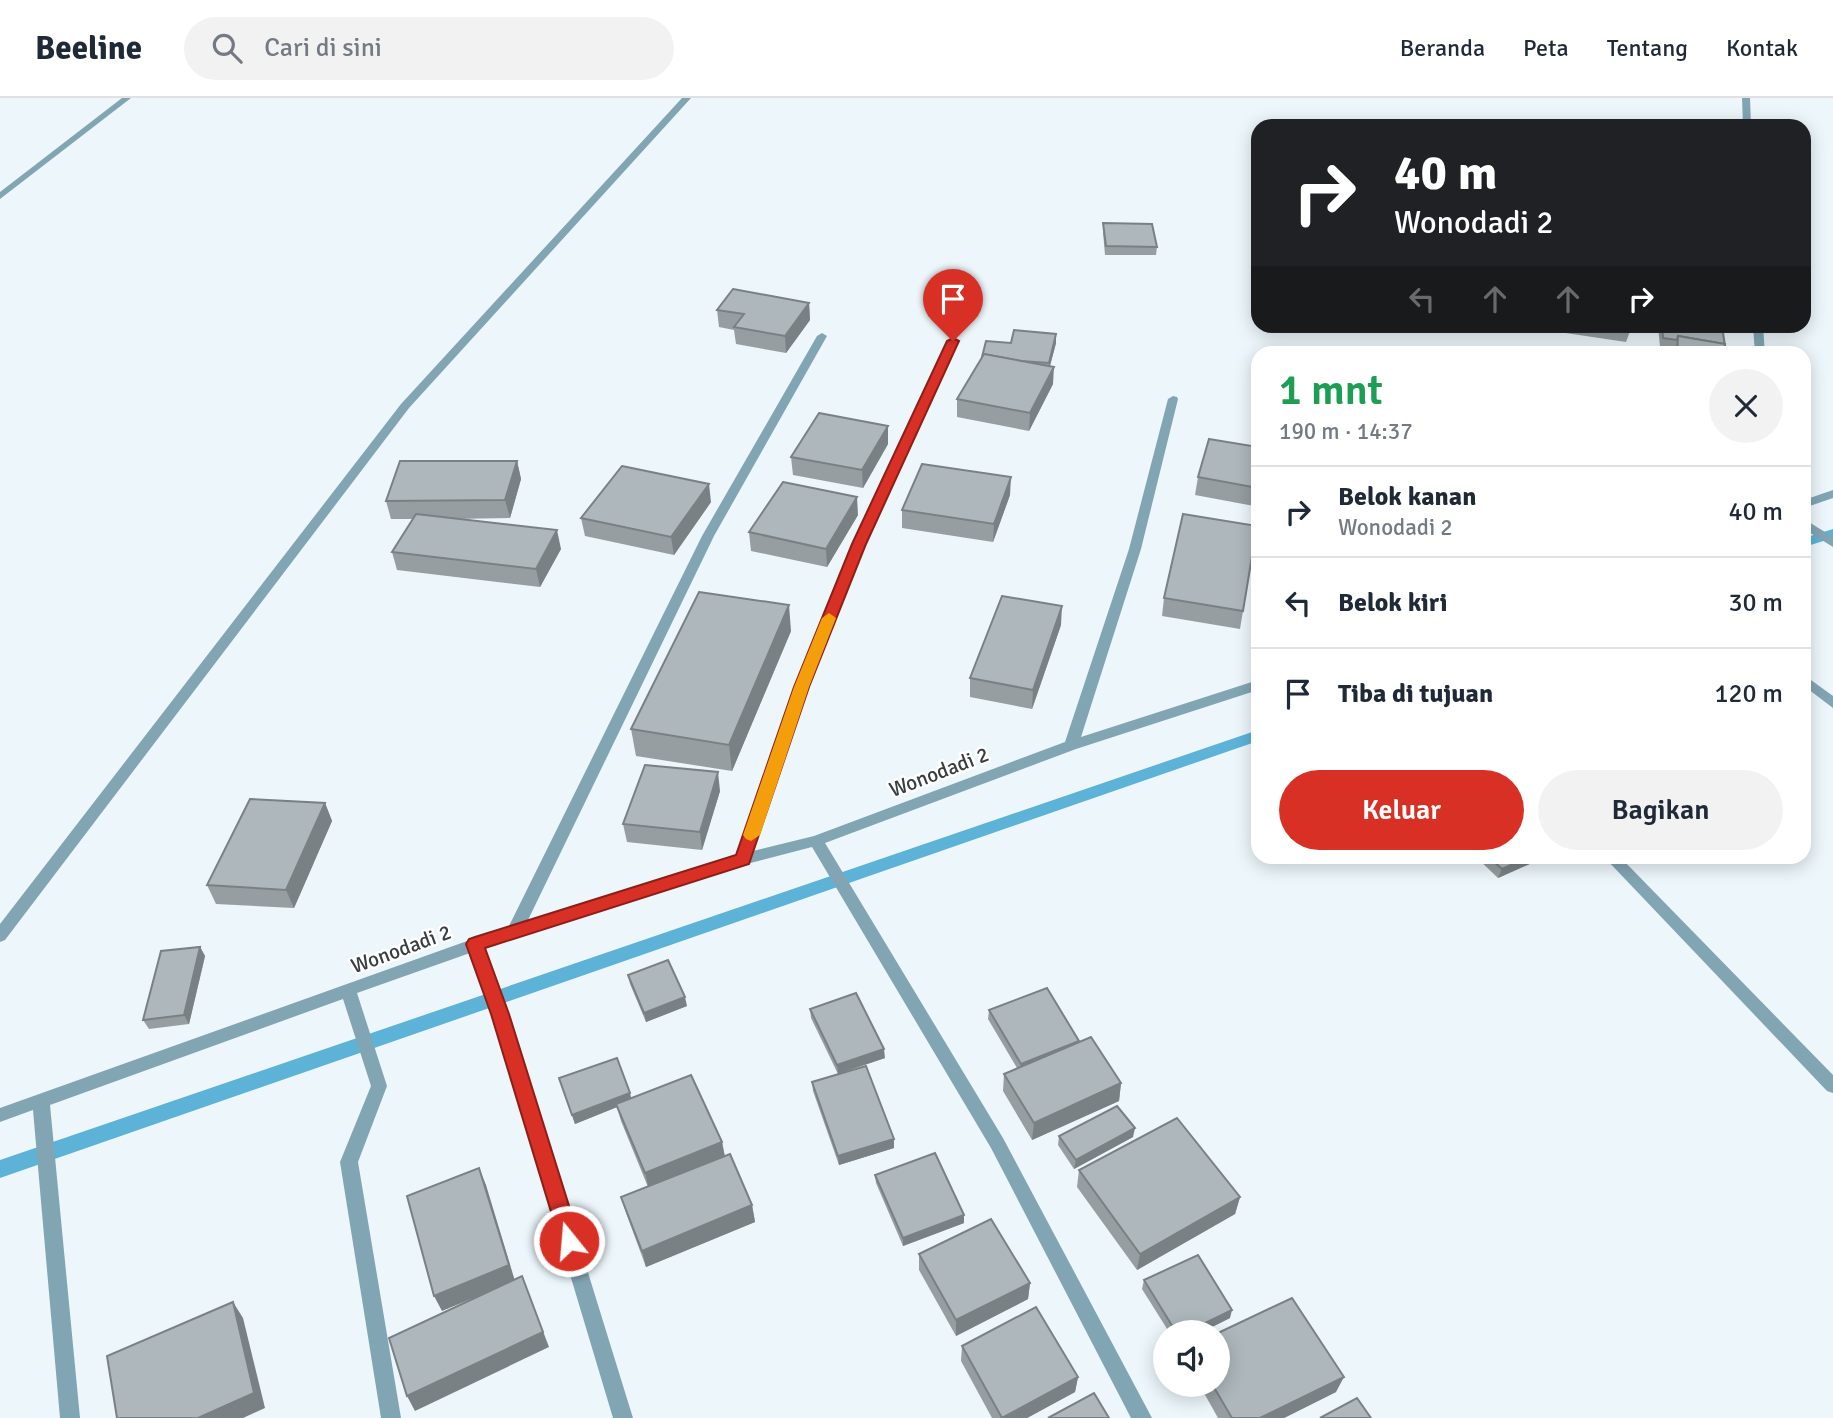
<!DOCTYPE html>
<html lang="id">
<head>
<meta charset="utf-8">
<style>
	:root { --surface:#fff; --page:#f2f2f3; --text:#1f2937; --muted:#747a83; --line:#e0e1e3; --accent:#d93025 }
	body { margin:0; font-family:Signika,sans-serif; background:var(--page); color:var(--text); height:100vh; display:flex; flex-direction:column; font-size:26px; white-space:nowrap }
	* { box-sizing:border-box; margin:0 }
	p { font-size:23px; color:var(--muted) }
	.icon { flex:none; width:38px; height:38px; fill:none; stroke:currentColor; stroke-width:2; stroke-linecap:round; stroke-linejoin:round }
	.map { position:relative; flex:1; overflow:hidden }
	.panel { position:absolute; left:1251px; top:248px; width:560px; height:518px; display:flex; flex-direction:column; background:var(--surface); border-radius:21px; box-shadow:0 4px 18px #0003 }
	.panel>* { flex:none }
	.guide { position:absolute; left:1251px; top:21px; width:560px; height:214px; border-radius:21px; box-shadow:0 4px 18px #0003; background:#202124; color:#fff; overflow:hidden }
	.controls { position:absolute; left:1153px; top:1222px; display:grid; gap:14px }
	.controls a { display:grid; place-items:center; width:77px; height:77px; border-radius:50%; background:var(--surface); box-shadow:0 4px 18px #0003; font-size:35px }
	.pin { position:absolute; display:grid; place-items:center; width:60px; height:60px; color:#fff; margin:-72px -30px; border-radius:50% 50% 50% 0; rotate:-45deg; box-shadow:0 0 7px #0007 }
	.pin .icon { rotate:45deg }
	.me { position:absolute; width:77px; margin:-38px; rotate:343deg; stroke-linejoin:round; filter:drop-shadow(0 0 5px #0008) }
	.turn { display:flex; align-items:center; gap:24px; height:147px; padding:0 28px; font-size:32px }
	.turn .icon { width:91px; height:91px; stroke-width:2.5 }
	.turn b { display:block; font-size:49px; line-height:60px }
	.lanes { display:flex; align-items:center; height:66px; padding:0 28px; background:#0003; justify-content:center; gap:35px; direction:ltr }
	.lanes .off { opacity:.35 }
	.round { display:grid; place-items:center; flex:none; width:74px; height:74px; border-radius:37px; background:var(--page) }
	.summary { display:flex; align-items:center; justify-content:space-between; height:119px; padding:0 28px }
	h1 { font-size:42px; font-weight:600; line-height:52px; color:#1e9e55 }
	.button { display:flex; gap:14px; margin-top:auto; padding:14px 28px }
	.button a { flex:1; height:80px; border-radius:42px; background:var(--accent); color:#fff; font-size:28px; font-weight:600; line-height:80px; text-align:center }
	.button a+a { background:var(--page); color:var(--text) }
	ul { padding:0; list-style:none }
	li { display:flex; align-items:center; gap:21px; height:91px; padding:0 28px; border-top:2px solid var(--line) }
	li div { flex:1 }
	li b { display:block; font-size:26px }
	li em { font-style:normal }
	header { display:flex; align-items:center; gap:42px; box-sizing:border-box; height:98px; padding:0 35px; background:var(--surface); border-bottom:2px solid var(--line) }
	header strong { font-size:33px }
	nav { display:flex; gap:38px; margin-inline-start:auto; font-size:24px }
	.search { width:490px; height:63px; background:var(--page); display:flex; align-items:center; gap:18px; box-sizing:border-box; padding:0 24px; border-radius:38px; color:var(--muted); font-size:26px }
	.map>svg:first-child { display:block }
</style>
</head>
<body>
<header>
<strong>Beeline</strong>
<div class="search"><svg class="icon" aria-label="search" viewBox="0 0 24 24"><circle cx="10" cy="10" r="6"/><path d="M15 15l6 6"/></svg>Cari di sini</div>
<nav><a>Beranda</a><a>Peta</a><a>Tentang</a><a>Kontak</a></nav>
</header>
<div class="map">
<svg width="1833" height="1320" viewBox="0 0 1833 1320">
	<rect width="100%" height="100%" fill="#ecf6fb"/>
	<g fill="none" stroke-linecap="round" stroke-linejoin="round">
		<g fill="#5db3d7" fill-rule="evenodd">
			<polygon points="1833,431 1833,440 1804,449 1804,440"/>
			<polygon points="1258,632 1258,643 0,1080 0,1062"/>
		</g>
		<g fill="#82a5b4" fill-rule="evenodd">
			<polygon points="122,0 131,0 0,101 0,94"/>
			<polygon points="682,0 691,0 409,310 5,842 0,844 0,826 401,306"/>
			<polygon points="1742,0 1750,0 1751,28 1743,28"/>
			<polygon points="1753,228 1763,228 1765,256 1755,256"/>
			<polygon points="822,235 827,238 714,438 528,822 737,757 794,589 853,446 949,241 953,240 958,243 865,446 808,589 753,753 814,738 1065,644 1129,451 1168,301 1173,298 1177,299 1178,301 1141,451 1081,639 1258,582 1258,592 1076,651 825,745 1003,1040 1152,1320 1131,1320 991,1050 812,749 743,767 484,850 508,916 633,1320 613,1320 492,916 470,855 357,895 387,988 358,1064 401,1320 381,1320 340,1064 371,988 343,901 50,1007 80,1320 60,1320 33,1012 0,1024 0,1010 509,828 702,438 817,238"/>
			<polygon points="1833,392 1833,400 1804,410 1804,402"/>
			<polygon points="1804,421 1833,439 1833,449 1804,431"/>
			<polygon points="1804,577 1833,598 1833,610 1804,588"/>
			<polygon points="1605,760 1621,760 1833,977 1833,995 1827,993"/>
		</g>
	</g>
	<g fill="#969ea2">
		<polygon points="1103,125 1157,149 1156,157 1105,157 1103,134"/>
		<polygon points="809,205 810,222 786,255 736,246 734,232 719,229 717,212"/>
		<polygon points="1560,228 1632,228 1626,244 1559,234"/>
		<polygon points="1658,228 1722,228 1725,248 1724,256 1671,255 1673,251 1660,249"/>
		<polygon points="1056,236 1056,245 1050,268 1053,286 1029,333 957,319 957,301"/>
		<polygon points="888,346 863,390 793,377 791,359"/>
		<polygon points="1258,349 1258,391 1254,408 1195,397 1198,379"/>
		<polygon points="517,363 521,381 510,420 454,421 561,451 540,489 397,472 392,454 413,421 391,421 386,403"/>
		<polygon points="1010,397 993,444 902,430 902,412"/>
		<polygon points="711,404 674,457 585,438 581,420"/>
		<polygon points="858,417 827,469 751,453 749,434"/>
		<polygon points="1164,500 1243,513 1240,531 1162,518"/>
		<polygon points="1061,527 1032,611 970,599 970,580"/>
		<polygon points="791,533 732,673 636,658 631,631"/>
		<polygon points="720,693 702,752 627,744 623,726"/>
		<polygon points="325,705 332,723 294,810 216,806 207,787"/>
		<polygon points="1477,760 1543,760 1498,780"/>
		<polygon points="200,849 205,858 189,926 149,931 143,922"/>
		<polygon points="628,877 687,908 646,924 630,886"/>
		<polygon points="810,911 885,960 839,975 894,1050 839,1067 813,993 812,984 838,976 811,920"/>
		<polygon points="989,912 1079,944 1121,985 1119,1003 1032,1042 1003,993 1004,976 1017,970 988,921"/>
		<polygon points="562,989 722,1044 725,1058 752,1107 755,1124 646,1169 626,1115 621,1099 648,1089 621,1023 617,1009 575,1026"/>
		<polygon points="1059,1038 1133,1039 1074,1071 1058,1047"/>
		<polygon points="1079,1072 1240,1099 1235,1116 1137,1172 1077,1089"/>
		<polygon points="875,1077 964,1117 964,1125 903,1148 876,1085"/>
		<polygon points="919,1156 1030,1185 1028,1201 956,1238 919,1172"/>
		<polygon points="1144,1182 1230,1220 1202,1234 1169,1234 1142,1191"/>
		<polygon points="962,1248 1078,1279 1075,1294 1027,1320 992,1320 961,1263"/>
		<polygon points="1199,1286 1218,1286 1336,1294 1284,1320 1218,1320"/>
	</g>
	<g fill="#7a8184">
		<polygon points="809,205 810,222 786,255 785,238"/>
		<polygon points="1056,236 1056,245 1048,275 1049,265"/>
		<polygon points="1054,269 1053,286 1029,333 1030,315"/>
		<polygon points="888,328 888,346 863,390 862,372"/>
		<polygon points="517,363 521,381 510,420 505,402"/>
		<polygon points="1011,379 1010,397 993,444 994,426"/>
		<polygon points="709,386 711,404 674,457 671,439"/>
		<polygon points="857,399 858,417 827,469 826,451"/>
		<polygon points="557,432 561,451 540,489 536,471"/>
		<polygon points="789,507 791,533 732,673 729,647"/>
		<polygon points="1062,508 1061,527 1032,611 1033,592"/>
		<polygon points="718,674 720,693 702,752 700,734"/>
		<polygon points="325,705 332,723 294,810 286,792"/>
		<polygon points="1526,760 1543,760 1498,780 1502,771"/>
		<polygon points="200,849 205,858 189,926 184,917"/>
		<polygon points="685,899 687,908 646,924 644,915"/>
		<polygon points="1079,943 1078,952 1020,975 1021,966"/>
		<polygon points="884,951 885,960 838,976 837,967"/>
		<polygon points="1121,985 1119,1003 1032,1042 1034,1025"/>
		<polygon points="630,995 632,1003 575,1026 572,1017"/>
		<polygon points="1135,1030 1133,1039 1074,1071 1076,1062"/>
		<polygon points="894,1041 894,1050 839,1067 838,1058"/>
		<polygon points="722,1044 725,1061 649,1092 645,1075"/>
		<polygon points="479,1070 486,1087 515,1183 442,1213 434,1198"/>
		<polygon points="1240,1099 1235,1116 1137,1172 1140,1156"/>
		<polygon points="752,1107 755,1124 646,1169 642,1153"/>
		<polygon points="964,1117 964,1125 903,1148 903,1140"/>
		<polygon points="522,1178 549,1249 415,1313 407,1298"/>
		<polygon points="1030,1185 1028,1201 956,1238 956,1222"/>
		<polygon points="233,1204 243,1220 265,1310 243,1320 198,1320"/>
		<polygon points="1232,1212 1230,1220 1202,1234 1187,1234"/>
		<polygon points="1078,1279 1075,1294 1027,1320 1002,1320"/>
		<polygon points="1344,1279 1336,1294 1284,1320 1260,1320"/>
	</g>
	<g fill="#aeb8bc" stroke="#7a8184" stroke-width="2">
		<polygon points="1103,125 1152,126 1157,149 1106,148"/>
		<polygon points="733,191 809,205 785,238 734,229 744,216 717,212"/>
		<polygon points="1662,228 1722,228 1725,248 1725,246 1678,238 1677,242 1663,240"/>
		<polygon points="1014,232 1056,236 1049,265 1021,263 984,256 982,259 986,243 1011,245"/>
		<polygon points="1678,238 1725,246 1724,256 1677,256"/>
		<polygon points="984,256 1054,269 1030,315 957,301"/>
		<polygon points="819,315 888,328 862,372 791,359"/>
		<polygon points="1209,341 1258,349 1258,390 1198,379"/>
		<polygon points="400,363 517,363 505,402 386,403"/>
		<polygon points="922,366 1011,379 994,426 902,412"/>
		<polygon points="622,368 709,386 671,439 581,420"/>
		<polygon points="783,384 857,399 826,451 749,434"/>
		<polygon points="416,416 557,432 536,471 392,454"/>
		<polygon points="1183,416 1257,428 1243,513 1164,500"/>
		<polygon points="699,494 789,507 729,647 631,631"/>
		<polygon points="1002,498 1062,508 1033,592 970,580"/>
		<polygon points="645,667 718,674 700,734 623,726"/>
		<polygon points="250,701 325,705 286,792 207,787"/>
		<polygon points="1490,760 1526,760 1502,771"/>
		<polygon points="200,849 184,917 143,922 161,853"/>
		<polygon points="668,862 685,899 644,915 628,877"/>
		<polygon points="1047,890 1079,943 1021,966 989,912"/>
		<polygon points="856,895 884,951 837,967 810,911"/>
		<polygon points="1091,939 1121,985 1034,1025 1004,976"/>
		<polygon points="617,960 630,995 572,1017 559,980"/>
		<polygon points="866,968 894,1041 838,1058 812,984"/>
		<polygon points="691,977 722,1044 645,1075 616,1006"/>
		<polygon points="1117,1008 1135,1030 1076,1062 1059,1038"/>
		<polygon points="1177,1020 1240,1099 1140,1156 1079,1072"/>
		<polygon points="935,1055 964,1117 903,1140 875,1077"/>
		<polygon points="730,1056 752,1107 642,1153 621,1099"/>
		<polygon points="479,1070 509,1167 434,1198 407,1098"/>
		<polygon points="991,1121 1030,1185 956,1222 919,1156"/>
		<polygon points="1198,1157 1232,1212 1187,1234 1176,1234 1144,1182"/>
		<polygon points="522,1178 543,1234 407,1298 389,1240"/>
		<polygon points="1292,1200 1344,1279 1260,1320 1232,1320 1212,1286 1218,1286 1218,1235"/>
		<polygon points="233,1204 254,1295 198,1320 117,1320 107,1258"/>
		<polygon points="1036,1209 1078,1279 1002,1320 962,1248"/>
		<polygon points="1094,1295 1109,1320 1048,1320"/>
		<polygon points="1357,1300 1371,1320 1320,1320"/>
	</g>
	<polygon fill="#d93025" stroke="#8d1f18" stroke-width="2" points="953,240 959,243 866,446 809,589 749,766 485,850 509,916 580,1143 577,1150 569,1153 562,1150 491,916 466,846 469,841 475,839 736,757 794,589 852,446 947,243"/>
	<polygon fill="#f59e0b" points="829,515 836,520 809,589 760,737 751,743 746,741 743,737 794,589 822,520"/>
	<g text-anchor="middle" stroke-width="5" stroke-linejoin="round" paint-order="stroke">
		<g font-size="21" fill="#393d3f" stroke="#fff">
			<text transform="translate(939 674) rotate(-21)" y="7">Wonodadi 2</text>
			<text transform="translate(401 851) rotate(-20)" y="7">Wonodadi 2</text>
		</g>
	</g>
</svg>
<div class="controls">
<a><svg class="icon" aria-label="sound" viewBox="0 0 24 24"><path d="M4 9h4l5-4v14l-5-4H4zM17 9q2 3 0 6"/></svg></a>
</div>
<div class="pin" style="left:953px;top:243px;background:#d93025"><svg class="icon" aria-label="arrive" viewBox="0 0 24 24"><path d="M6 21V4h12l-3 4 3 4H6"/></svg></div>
<svg class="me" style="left:569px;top:1143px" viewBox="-20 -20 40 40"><circle r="17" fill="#d93025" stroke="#fff" stroke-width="3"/><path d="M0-11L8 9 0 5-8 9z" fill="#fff"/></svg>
<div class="guide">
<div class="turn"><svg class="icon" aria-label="right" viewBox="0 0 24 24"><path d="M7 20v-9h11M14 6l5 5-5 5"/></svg><div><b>40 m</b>Wonodadi 2</div></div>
<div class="lanes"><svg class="icon off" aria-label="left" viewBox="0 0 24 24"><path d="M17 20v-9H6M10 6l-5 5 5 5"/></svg><svg class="icon off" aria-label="ahead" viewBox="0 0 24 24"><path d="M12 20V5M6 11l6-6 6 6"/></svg><svg class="icon off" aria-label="ahead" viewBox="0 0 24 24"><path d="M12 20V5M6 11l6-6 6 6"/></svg><svg class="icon" aria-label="right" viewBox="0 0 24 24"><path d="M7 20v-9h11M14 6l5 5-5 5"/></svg></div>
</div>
<section class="panel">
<div class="summary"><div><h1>1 mnt</h1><p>190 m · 14:37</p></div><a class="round"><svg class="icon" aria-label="close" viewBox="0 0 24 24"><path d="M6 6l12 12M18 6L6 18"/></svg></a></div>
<ul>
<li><svg class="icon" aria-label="right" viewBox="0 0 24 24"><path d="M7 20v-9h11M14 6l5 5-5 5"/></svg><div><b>Belok kanan</b><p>Wonodadi 2</p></div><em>40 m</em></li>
<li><svg class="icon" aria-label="left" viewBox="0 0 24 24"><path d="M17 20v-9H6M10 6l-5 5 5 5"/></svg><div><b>Belok kiri</b></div><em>30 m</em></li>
<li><svg class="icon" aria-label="arrive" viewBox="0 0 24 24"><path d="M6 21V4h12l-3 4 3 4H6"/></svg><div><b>Tiba di tujuan</b></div><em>120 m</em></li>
</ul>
<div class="button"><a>Keluar</a><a>Bagikan</a></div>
</section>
</div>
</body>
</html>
